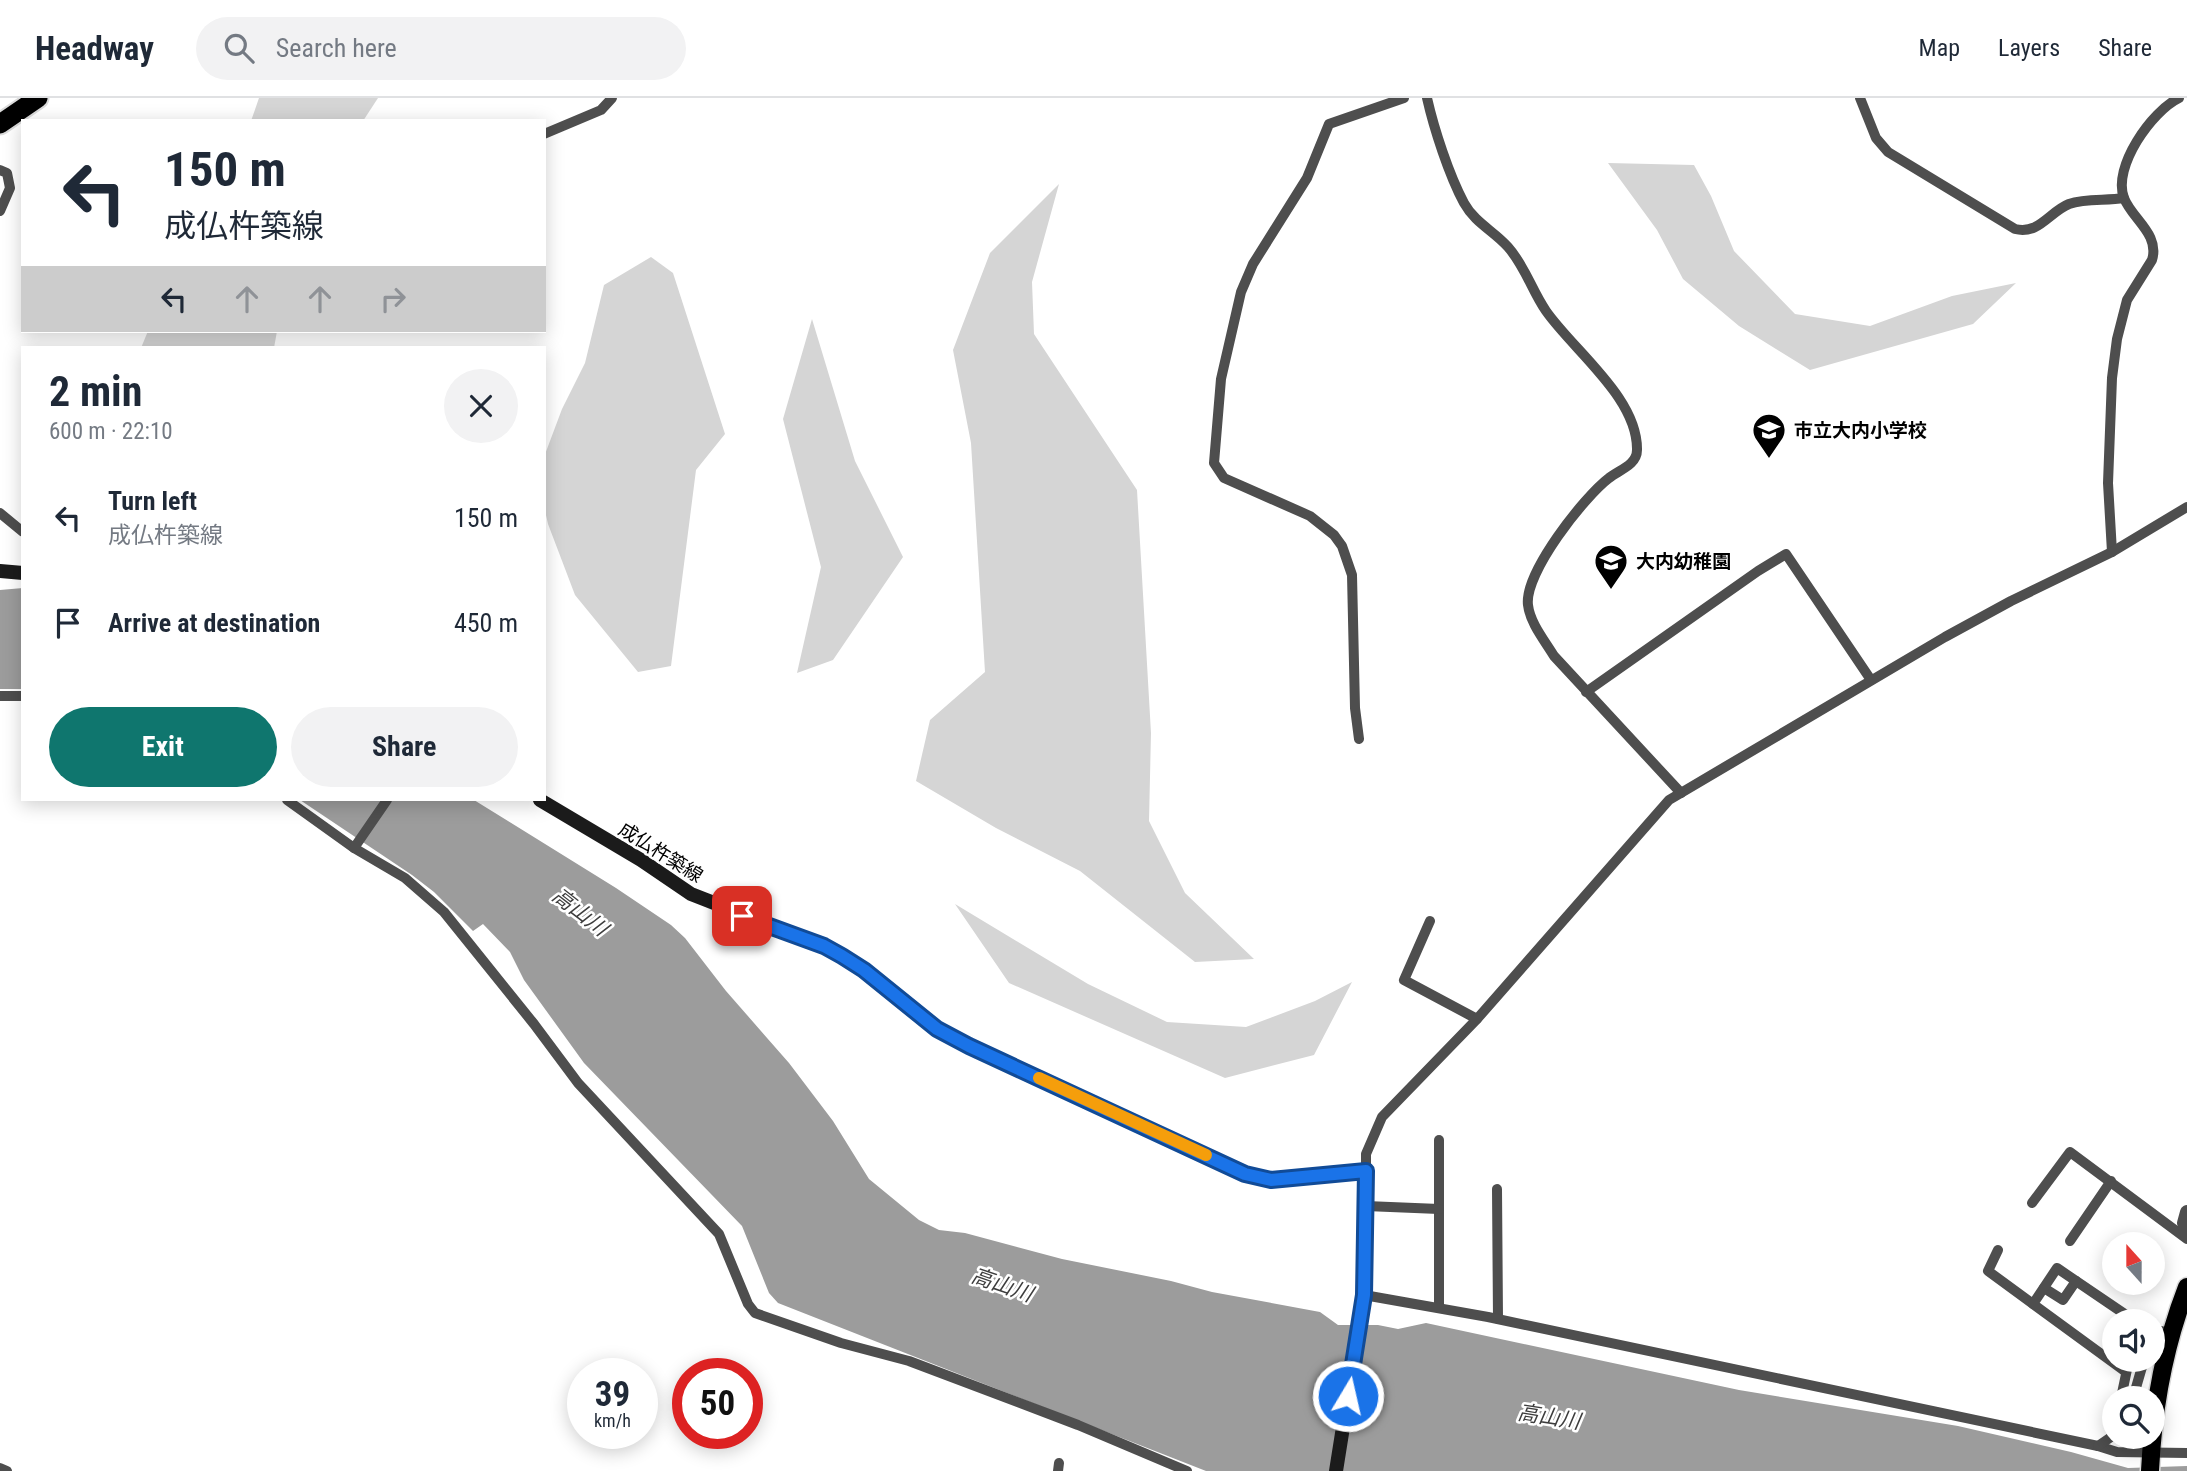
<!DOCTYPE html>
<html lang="en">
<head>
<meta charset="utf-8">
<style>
	:root { --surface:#fff; --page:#f2f2f3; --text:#1f2937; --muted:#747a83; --line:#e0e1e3; --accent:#0f766e }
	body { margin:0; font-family:"Roboto Condensed","Noto Sans JP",sans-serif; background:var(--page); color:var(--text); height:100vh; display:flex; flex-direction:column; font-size:26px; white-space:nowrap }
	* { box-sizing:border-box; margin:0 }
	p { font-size:23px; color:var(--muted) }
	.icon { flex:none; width:38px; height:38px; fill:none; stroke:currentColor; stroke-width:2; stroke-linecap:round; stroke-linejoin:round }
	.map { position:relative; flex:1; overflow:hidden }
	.side { position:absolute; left:21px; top:248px; width:525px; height:455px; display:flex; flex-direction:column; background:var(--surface); border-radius:0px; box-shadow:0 4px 18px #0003 }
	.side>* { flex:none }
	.hud { position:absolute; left:21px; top:21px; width:525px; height:214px; border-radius:0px; box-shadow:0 4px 18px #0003; background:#fff; color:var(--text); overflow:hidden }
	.needle { width:46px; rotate:339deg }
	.fabs { position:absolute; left:2102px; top:1134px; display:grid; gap:14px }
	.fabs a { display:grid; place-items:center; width:63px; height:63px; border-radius:50%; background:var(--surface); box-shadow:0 4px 18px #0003; font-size:35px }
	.speed { position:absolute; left:567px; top:1260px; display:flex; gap:14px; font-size:35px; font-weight:700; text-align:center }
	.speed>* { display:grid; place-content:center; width:91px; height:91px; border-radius:50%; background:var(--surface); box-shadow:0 4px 18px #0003; line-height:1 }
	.speed small { font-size:18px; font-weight:400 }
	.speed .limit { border:10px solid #d22; background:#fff; color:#111 }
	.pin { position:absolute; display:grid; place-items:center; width:60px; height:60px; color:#fff; margin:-30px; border-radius:14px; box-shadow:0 4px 10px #0006 }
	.me { position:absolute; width:77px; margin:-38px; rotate:9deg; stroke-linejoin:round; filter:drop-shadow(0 0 5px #0008) }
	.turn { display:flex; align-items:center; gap:24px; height:147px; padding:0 28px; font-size:32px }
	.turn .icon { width:91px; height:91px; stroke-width:2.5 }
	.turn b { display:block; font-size:49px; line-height:60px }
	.lanes { display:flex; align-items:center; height:66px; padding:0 28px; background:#0003; justify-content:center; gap:35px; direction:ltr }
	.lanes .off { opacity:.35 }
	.round { display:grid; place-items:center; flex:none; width:74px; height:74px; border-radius:37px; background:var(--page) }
	.head { display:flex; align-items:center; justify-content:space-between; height:119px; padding:0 28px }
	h1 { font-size:42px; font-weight:700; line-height:52px }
	.primary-button { display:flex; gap:14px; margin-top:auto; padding:14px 28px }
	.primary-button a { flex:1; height:80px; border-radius:42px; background:var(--accent); color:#fff; font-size:28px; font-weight:700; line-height:80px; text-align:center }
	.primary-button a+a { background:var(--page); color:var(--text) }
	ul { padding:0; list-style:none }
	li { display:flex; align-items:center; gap:21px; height:105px; padding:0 28px }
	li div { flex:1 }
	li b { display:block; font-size:26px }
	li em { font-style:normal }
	header { display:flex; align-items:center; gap:42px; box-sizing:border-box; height:98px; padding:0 35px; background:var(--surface); border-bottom:2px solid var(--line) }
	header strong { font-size:33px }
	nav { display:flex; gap:38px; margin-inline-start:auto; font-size:24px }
	.search { width:490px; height:63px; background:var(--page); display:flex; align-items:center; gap:18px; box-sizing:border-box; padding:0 24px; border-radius:38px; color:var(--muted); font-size:26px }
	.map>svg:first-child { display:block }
</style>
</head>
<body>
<header>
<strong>Headway</strong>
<div class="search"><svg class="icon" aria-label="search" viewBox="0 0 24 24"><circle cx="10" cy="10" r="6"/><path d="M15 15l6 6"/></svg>Search here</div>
<nav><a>Map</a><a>Layers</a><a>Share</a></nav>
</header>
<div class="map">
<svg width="2187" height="1373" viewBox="0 0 2187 1373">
	<rect width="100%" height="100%" fill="#fff"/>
	<g fill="#d5d5d5">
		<polygon points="259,0 378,0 363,23 251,23"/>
		<polygon points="1608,65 1694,67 1711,98 1734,153 1795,216 1870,228 1952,198 2016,185 1973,226 1810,272 1739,228 1683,181 1657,132"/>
		<polygon points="1059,86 1032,184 1034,236 1137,392 1151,635 1149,723 1185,795 1254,861 1195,864 1080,773 996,730 916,683 930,622 985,574 971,345 953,252 990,155"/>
		<polygon points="651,159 673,175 725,336 696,372 671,568 638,574 575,497 548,426 544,408 544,359 562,311 585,265 604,187"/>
		<polygon points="812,221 855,363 903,459 833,562 797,575 821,469 783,321"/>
		<polygon points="148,233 277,233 274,250 141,250"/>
		<polygon points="955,806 1088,886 1167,924 1246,929 1315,903 1352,884 1314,957 1225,980 1009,885"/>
	</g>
	<g fill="#9c9c9c">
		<polygon points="23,490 23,591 0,591 0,492"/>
		<polygon points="300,702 474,702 616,790 671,827 685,840 726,893 789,965 833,1023 869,1081 919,1122 939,1132 965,1135 1062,1161 1171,1183 1212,1194 1320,1214 1338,1227 1378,1227 1398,1231 1426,1225 1739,1292 1958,1328 2071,1354 2128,1370 2187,1368 2187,1373 1206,1373 778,1205 769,1195 742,1128 584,965 524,882 510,854 483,826 473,833 434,794 412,777"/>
	</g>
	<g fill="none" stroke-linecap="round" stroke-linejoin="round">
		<defs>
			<path id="trunk" d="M2150,1373c3,-63 14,-125 37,-184"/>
			<polyline id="motorway" points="0,26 38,0"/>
		</defs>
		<use href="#trunk" stroke="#dbdbdb" stroke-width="21"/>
		<use href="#motorway" stroke="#dbdbdb" stroke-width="23"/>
		<g stroke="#4e4e4e" stroke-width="10">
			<path d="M1427,0c7,31 22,77 37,105 11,20 30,28 44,44 17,19 24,44 38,64 28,40 92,87 91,139 0,15 -18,20 -28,28 -25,19 -85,95 -81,127 2,18 17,36 26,51l127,137"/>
			<path d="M1860,0l16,40 12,14 127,77c24,6 34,-17 54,-25 17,-6 37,-3 55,-6"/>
			<polyline points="544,36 601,12 612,0"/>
			<polyline points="0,72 7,75 10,90 0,113"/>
			<polyline points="0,415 23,434"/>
			<path d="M2112,454l-4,-69 4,-105 5,-39 10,-39 25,-40c8,-26 -20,-41 -28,-62 -12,-31 28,-87 55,-100"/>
			<polyline points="1586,594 1758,473 1786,456 1871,582"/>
			<polyline points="0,598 23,598"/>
			<polyline points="1359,641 1355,610 1352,477 1342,448 1334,437 1310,418 1224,380 1214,365 1221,281 1241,194 1253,166 1307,80 1329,26 1404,0"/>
			<polyline points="287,702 354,750 405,780 444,814 534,926 578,985 719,1136 748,1206 755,1215 841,1245 909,1263 1078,1327 1187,1373"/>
			<polyline points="354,750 387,702"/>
			<polyline points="1430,823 1404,882 1477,921"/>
			<polyline points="1439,1042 1439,1210"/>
			<polyline points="1366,1073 1366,1056 1382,1019 1477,921 1669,702 1945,539 2011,503 2112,454 2187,409"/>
			<polyline points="1497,1091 1498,1221"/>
			<polyline points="2032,1105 2070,1054 2187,1141"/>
			<polyline points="1366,1108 1439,1111"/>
			<polyline points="2070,1143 2111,1083"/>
			<polyline points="1998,1152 1988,1173 2033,1206"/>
			<polyline points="2044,1190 2063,1202 2076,1183"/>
			<polyline points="1364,1197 1488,1219 2098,1348 2117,1354 2187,1355"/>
			<polyline points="2152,1242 2161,1233 2171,1237"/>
			<polyline points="2126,1274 2033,1206 2057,1170 2135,1223"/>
			<polyline points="2121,1300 2129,1262"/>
			<polyline points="2133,1300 2144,1262"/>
			<polyline points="2098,1348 2114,1337"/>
			<polyline points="0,1370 7,1373"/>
			<polyline points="1058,1373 1059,1365"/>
		</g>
		<polyline stroke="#4e4e4e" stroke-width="14" points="2187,1114 2184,1125 2187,1136"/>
		<g stroke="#1b1b1b" stroke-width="14">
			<polyline points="0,473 23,475"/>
			<polyline points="540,702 641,762 691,796 824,848 864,871 937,931 969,948 1245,1076 1271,1082 1366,1073 1364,1197 1336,1373"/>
		</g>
		<use href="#trunk" stroke="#000" stroke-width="18"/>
		<use href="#motorway" stroke="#000" stroke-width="19"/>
	</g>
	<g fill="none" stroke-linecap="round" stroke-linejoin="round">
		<defs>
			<polyline id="route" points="742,818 824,848 842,858 864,872 937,931 969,948 1245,1076 1271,1082 1366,1073 1364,1197 1348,1298"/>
		</defs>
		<use href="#route" stroke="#114b97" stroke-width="18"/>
		<use href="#route" stroke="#1a73e8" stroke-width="12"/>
		<polyline stroke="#f59e0b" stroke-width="12" points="1039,980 1206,1057"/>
	</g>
	<defs>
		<symbol id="school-pin" viewBox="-11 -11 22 30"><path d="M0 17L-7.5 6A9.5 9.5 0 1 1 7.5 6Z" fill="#000" stroke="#fff"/><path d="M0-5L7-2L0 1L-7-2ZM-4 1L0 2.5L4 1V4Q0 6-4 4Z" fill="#fff"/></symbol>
	</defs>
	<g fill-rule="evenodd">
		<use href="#school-pin" x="1750" y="313" width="38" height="52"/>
		<use href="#school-pin" x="1592" y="444" width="38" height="52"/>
	</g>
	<g text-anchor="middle" stroke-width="5" stroke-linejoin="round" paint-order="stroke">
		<g font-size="19" font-weight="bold" fill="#000" stroke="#fff" text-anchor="start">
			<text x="1794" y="339">市立大内小学校</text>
			<text x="1636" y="470">大内幼稚園</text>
		</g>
		<g font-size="19" fill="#000" stroke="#fff">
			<text transform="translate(661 754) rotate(32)" y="7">成仏杵築線</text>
		</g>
		<g font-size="21" font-style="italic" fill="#3d3d3d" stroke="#fff">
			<text transform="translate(580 814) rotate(38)" y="7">高山川</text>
			<text transform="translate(1002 1187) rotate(19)" y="7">高山川</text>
			<text transform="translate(1549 1319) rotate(9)" y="7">高山川</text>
		</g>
	</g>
</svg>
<div class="fabs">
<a><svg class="needle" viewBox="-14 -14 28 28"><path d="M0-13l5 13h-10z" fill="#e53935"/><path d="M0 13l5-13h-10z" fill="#747a83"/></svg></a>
<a><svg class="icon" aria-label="sound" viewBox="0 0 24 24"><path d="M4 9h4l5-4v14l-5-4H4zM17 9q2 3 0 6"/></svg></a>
<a><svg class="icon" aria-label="search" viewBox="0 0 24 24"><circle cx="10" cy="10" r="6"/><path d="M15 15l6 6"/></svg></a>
</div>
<div class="speed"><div>39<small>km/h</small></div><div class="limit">50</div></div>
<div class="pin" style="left:742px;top:818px;background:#d93025"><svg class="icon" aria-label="arrive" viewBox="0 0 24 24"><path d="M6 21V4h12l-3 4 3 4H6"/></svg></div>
<svg class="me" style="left:1348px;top:1298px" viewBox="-20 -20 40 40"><circle r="17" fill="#1a73e8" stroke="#fff" stroke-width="3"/><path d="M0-11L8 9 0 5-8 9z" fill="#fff"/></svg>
<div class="hud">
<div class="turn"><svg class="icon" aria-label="left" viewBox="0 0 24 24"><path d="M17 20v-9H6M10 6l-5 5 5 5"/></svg><div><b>150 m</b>成仏杵築線</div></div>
<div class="lanes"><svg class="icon" aria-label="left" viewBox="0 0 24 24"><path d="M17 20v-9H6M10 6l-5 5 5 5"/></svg><svg class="icon off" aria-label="ahead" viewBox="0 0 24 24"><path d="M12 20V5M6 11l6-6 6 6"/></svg><svg class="icon off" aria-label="ahead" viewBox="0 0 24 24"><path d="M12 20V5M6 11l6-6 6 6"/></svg><svg class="icon off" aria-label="right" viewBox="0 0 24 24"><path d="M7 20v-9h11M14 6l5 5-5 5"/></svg></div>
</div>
<section class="side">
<div class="head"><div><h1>2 min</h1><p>600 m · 22:10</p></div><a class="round"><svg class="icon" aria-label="close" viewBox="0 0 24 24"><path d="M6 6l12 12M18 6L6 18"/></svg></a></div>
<ul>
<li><svg class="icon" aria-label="left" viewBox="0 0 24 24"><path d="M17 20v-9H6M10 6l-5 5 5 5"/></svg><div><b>Turn left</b><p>成仏杵築線</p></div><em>150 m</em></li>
<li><svg class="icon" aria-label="arrive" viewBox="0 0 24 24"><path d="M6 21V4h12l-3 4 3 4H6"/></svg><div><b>Arrive at destination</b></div><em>450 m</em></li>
</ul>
<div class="primary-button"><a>Exit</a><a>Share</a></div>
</section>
</div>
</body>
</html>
